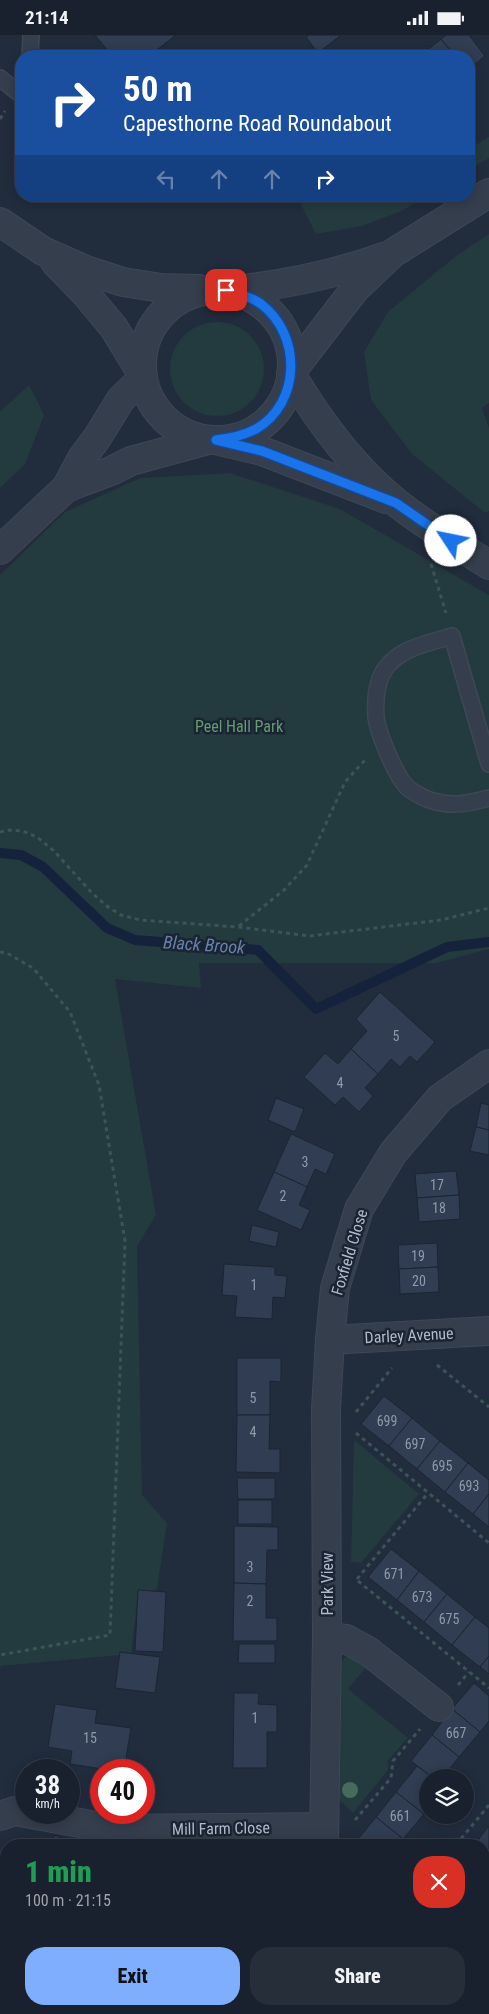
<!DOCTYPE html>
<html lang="en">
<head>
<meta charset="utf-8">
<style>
	:root { --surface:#19212e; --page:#262e3a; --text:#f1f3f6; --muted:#9fa3aa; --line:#373e4a; --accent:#7faeff }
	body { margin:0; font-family:"Roboto Condensed",sans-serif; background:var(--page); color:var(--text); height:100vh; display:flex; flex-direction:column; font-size:19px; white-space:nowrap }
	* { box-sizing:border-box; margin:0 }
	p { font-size:16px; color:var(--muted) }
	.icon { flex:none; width:28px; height:28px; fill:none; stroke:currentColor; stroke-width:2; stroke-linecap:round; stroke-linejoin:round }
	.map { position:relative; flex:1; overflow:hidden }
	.side { position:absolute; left:0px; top:1804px; width:490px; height:176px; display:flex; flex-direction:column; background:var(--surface); border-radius:20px 20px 0 0; box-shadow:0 2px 12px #0003,0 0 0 1px var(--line) }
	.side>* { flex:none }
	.banner { position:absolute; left:15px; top:15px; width:460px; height:152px; border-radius:20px; box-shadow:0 2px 12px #0003,0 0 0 1px var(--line); background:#1a4fa0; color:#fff; overflow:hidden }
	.tools { position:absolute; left:419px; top:1734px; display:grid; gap:10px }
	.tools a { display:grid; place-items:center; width:55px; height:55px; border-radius:50%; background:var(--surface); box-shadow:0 2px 12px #0003,0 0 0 1px var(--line); font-size:25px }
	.speed { position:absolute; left:15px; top:1724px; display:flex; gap:10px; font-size:25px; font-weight:700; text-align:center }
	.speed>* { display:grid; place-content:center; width:65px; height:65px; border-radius:50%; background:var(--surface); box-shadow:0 2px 12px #0003,0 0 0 1px var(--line); line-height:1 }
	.speed small { font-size:12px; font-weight:400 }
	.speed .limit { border:8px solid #d22; background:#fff; color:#111 }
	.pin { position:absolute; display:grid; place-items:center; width:42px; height:42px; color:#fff; margin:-21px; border-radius:10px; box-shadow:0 2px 8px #0006 }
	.me { position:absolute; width:55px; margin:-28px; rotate:304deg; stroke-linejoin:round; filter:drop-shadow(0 0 4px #0008) }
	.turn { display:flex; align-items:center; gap:18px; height:105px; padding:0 25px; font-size:22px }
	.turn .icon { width:65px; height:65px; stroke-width:2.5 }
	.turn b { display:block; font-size:35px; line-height:42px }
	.lanes { display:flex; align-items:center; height:48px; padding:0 25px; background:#0003; justify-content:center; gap:25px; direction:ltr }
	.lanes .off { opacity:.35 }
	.round { display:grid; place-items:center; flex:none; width:52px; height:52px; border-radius:20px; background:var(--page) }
	.summary { display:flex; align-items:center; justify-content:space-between; height:85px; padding:0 25px }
	h1 { font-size:30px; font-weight:800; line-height:38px; color:#1e9e55 }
	.cta { display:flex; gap:10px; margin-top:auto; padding:10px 25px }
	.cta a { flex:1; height:58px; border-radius:20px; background:var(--accent); color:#111; font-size:20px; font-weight:800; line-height:58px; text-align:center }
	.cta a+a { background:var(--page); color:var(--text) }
	.status { display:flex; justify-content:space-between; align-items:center; height:35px; padding:0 25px; background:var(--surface); direction:ltr }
	.status svg { height:14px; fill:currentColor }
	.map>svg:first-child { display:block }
</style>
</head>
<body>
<div class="status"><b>21:14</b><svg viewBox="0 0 49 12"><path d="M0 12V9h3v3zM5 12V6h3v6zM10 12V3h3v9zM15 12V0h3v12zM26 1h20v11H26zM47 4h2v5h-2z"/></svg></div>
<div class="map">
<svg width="489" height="1979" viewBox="0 0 489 1979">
	<rect width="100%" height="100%" fill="#212c3d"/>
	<g fill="#233a3e">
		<polygon points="489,102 489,123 469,135 469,114"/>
		<polygon points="323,161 378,161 382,166 390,161 426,161 404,175 362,191 316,199 300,168"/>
		<polygon points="489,199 489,368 482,373 489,393 489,476 485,478 412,419 371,365 364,317 388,277 456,221"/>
		<circle cx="217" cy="334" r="47"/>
		<polygon points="29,350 44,380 25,429 0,453 0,377"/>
		<polygon points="230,438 340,474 489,560 489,914 436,928 199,928 201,953 115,944 156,1180 137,1211 142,1460 167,1488 157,1554 138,1561 131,1619 1,1631 0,1636 0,540 65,477 140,443"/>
		<polygon points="354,1405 419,1459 361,1528 351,1527"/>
		<polygon points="347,1620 369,1629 348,1654 408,1703 388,1725 388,1735 353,1778 336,1762 339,1630"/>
	</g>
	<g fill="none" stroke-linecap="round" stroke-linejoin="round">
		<polyline stroke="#14233b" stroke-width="10" points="0,818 21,820 43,832 107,893 135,905 258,915 316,974 447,912 489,907"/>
	</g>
	<g fill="#303d52" stroke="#1c2534">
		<polygon points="95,0 176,0 149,21 112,21"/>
		<polygon points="309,0 341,0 318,18 306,2"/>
		<polygon points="446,0 469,0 485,21 469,34 469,21 455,21 441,4"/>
		<polygon points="441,4 455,21 423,21 422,19"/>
		<polygon points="380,957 435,1007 417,1027 410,1021 400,1032 391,1024 378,1039 351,1014 367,996 356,984"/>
		<polygon points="351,1014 378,1039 365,1053 373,1061 359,1077 343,1062 335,1070 304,1042 325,1018 338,1029"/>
		<polygon points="276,1063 304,1074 295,1097 268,1085"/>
		<polygon points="481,1068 489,1070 489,1095 476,1092"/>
		<polygon points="476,1092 489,1095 489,1120 470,1116"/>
		<polygon points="291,1099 335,1119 326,1139 315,1134 307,1152 274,1137"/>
		<polygon points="456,1136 459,1160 417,1163 415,1139"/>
		<polygon points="274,1137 307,1152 299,1170 310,1175 301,1195 257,1175"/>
		<polygon points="459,1160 460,1184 419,1187 417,1163"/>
		<polygon points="252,1190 279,1197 276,1212 249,1206"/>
		<polygon points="437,1208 438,1232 399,1234 398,1210"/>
		<polygon points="224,1229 275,1232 275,1240 287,1241 285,1263 273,1262 272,1284 235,1282 237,1261 222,1260"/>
		<polygon points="438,1232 439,1257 400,1259 399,1234"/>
		<polygon points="237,1323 281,1323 281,1347 270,1346 270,1380 237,1380"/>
		<polygon points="384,1361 412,1383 389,1411 361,1389"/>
		<polygon points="237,1380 270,1380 269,1414 280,1414 280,1438 236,1437"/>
		<polygon points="412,1383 440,1406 417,1434 389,1411"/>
		<polygon points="440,1406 468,1428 445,1457 417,1434"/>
		<polygon points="468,1428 489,1445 489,1459 473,1479 445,1457"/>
		<polygon points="237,1443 275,1443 275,1464 238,1464"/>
		<polygon points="489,1459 489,1492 473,1479"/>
		<rect x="238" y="1465" width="34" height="24"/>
		<polygon points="234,1491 278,1492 278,1515 267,1515 266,1549 234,1548"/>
		<polygon points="391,1514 419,1536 397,1565 368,1542"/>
		<polygon points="419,1536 447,1559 424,1587 397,1565"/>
		<polygon points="234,1548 266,1549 266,1583 277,1583 277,1606 233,1606"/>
		<polygon points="138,1555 166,1557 163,1617 135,1616"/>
		<polygon points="447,1559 475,1582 452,1610 424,1587"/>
		<polygon points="475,1582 489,1593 489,1621 480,1632 452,1610"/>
		<polygon points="239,1609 275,1609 275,1628 238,1628"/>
		<polygon points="120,1617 160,1622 155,1658 115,1653"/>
		<polygon points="489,1621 489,1639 480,1632"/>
		<polygon points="474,1648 489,1661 489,1686 480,1697 452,1674"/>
		<polygon points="234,1658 259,1658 258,1669 277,1670 277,1697 267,1697 267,1733 233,1733"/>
		<polygon points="55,1669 97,1675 95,1688 131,1693 124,1735 109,1735 70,1729 72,1716 48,1712"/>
		<polygon points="452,1674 480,1697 459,1722 432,1700"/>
		<polygon points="432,1700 459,1722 443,1742 432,1742 411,1726"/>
		<polygon points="417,1731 432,1742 428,1742 428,1774 424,1779 396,1757"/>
		<polygon points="396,1757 424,1779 403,1804 376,1782"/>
		<polygon points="376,1782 403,1804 398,1810 357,1810 355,1808"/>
		<polygon points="488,1792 489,1792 489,1834 484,1830 484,1810 474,1810"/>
		<polygon points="55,1800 73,1810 50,1810"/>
		<polygon points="484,1830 489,1834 489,1846 484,1853"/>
		<polygon points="2,1861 6,1864 6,1911 0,1907 0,1864"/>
		<polygon points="0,1907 6,1911 6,1930 0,1940"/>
		<polygon points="163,1974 220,1974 217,1979 165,1979 161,1977"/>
		<polygon points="334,1974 354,1974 360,1979 330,1979"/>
	</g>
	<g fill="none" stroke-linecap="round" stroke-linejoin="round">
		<defs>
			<g id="service">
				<polyline points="30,21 31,0"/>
				<polyline points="0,43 21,60"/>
				<path d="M489,729l-37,-128c-23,7 -53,12 -67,33 -9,13 -10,32 -9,48 2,16 20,61 33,72 6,4 17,10 24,12 20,6 37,2 56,-3"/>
			</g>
			<g id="minor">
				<polyline points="330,1305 489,1296"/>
				<polyline points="327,1602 346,1604 368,1616 439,1672"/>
				<polyline points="0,1781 15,1776 112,1794 324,1792"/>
				<polyline points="324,1810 327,1602 326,1374 330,1305 335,1253 359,1174 393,1118 440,1063 489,1029"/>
				<polyline points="458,1974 464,1979"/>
				<polyline points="279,1979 283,1974"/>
			</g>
			<g id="tertiary">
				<polyline points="0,187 43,216 86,235 123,247 161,253 199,254"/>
				<polyline points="55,227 85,258 114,293 142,339"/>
				<path d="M232,255c53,-5 101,-15 151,-33"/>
				<circle cx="217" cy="330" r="75"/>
				<polyline points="292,336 355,254 393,218 489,158"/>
				<path d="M291,339c29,49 62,94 106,129 29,23 61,42 92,62"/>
				<polyline points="219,406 262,416 386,464"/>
				<polyline points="66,453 111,436 131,426 208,405"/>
				<polyline points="0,515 66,453 82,423 97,403 121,364 143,343"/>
			</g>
		</defs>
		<use href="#service" stroke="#3e4756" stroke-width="18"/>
		<use href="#minor" stroke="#3e4756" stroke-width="30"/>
		<use href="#tertiary" stroke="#3e4756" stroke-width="30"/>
		<g stroke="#3c5456" stroke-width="3" stroke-dasharray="4 4" stroke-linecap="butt">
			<polyline points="0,84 5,76"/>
			<polyline points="431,529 446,578"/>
			<polyline points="0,797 9,795 23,796 37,802 54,816 92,858 108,872 121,880 140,885 238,892 309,901 441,885 489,873"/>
			<polyline points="239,891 284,855 307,830 345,747 365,725"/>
			<polyline points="0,917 7,918 33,933 70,977 99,1050 125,1206 110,1600 0,1620"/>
			<polyline points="437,1330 489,1372"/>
			<polyline points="356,1377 392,1333"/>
			<polyline points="356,1398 489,1508"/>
			<polyline points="357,1544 428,1458"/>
			<polyline points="358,1546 489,1653"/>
			<polyline points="458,1650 469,1637"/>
			<polyline points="355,1785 391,1743 393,1726 420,1694"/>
			<polyline points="456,1810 489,1770"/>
			<polyline points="484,1922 489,1927"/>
		</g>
		<use href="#service" stroke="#353e4d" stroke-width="15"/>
		<use href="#minor" stroke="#353e4d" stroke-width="28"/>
		<use href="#tertiary" stroke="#353e4d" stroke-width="28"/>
	</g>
	<circle fill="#476a5b" cx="350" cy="1755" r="8"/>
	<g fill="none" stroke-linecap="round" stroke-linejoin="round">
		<defs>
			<path id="route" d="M226,255c12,3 25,7 35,14 41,31 40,99 -5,125 -13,7 -26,9 -40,11l46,11 134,52 55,38"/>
		</defs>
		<use href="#route" stroke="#114b97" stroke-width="12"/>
		<use href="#route" stroke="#1a73e8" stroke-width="9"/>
	</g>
	<g text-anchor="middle" stroke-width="5" stroke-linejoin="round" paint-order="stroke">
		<g font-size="14" fill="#8f99aa">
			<text x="396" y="1006">5</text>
			<text x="340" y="1053">4</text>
			<text x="305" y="1132">3</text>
			<text x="437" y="1155">17</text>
			<text x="283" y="1166">2</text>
			<text x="439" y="1178">18</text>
			<text x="418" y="1226">19</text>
			<text x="419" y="1251">20</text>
			<text x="254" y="1255">1</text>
			<text x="253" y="1368">5</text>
			<text x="387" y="1391">699</text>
			<text x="253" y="1402">4</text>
			<text x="415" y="1414">697</text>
			<text x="442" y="1436">695</text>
			<text x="469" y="1456">693</text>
			<text x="250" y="1537">3</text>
			<text x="394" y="1544">671</text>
			<text x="422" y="1567">673</text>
			<text x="250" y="1571">2</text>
			<text x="449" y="1589">675</text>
			<text x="255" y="1688">1</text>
			<text x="456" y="1703">667</text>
			<text x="90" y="1708">15</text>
			<text x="400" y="1786">661</text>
		</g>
		<g font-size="16" fill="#669c73" stroke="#1a2432">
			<text x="239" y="697">Peel Hall Park</text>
		</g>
		<g font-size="16" fill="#b0b9c9" stroke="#1a2432">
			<text transform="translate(349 1217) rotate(-73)" y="6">Foxfield Close</text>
			<text transform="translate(409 1300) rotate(-3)" y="6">Darley Avenue</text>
			<text transform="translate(327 1549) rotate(-90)" y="6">Park View</text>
			<text transform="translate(221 1793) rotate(-1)" y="6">Mill Farm Close</text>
		</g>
		<g font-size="18" font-style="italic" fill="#6782aa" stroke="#1a2432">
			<text transform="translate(204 910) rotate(4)" y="6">Black Brook</text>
		</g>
	</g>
</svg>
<div class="tools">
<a><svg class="icon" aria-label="layers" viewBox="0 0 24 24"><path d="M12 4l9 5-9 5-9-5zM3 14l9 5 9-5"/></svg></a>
</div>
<div class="speed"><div>38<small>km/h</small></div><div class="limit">40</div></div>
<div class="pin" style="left:226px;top:255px;background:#d93025"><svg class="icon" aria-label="arrive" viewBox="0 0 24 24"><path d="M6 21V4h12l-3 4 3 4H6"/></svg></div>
<svg class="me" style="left:451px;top:506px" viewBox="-20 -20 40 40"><circle r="19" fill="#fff"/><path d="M0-13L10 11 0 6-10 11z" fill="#1a73e8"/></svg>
<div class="banner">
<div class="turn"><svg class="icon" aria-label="right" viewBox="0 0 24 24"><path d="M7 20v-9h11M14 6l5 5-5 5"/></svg><div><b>50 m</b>Capesthorne Road Roundabout</div></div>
<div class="lanes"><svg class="icon off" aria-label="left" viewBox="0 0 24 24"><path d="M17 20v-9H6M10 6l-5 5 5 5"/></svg><svg class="icon off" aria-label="ahead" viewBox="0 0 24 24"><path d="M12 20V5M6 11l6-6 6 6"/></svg><svg class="icon off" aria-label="ahead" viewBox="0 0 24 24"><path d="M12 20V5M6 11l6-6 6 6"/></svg><svg class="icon" aria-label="right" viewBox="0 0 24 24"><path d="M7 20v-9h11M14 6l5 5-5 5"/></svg></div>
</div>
<section class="side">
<div class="summary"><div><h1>1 min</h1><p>100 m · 21:15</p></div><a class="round" style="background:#d93025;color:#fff"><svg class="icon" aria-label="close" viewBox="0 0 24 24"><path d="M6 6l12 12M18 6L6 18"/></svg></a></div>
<div class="cta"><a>Exit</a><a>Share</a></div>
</section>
</div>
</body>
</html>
